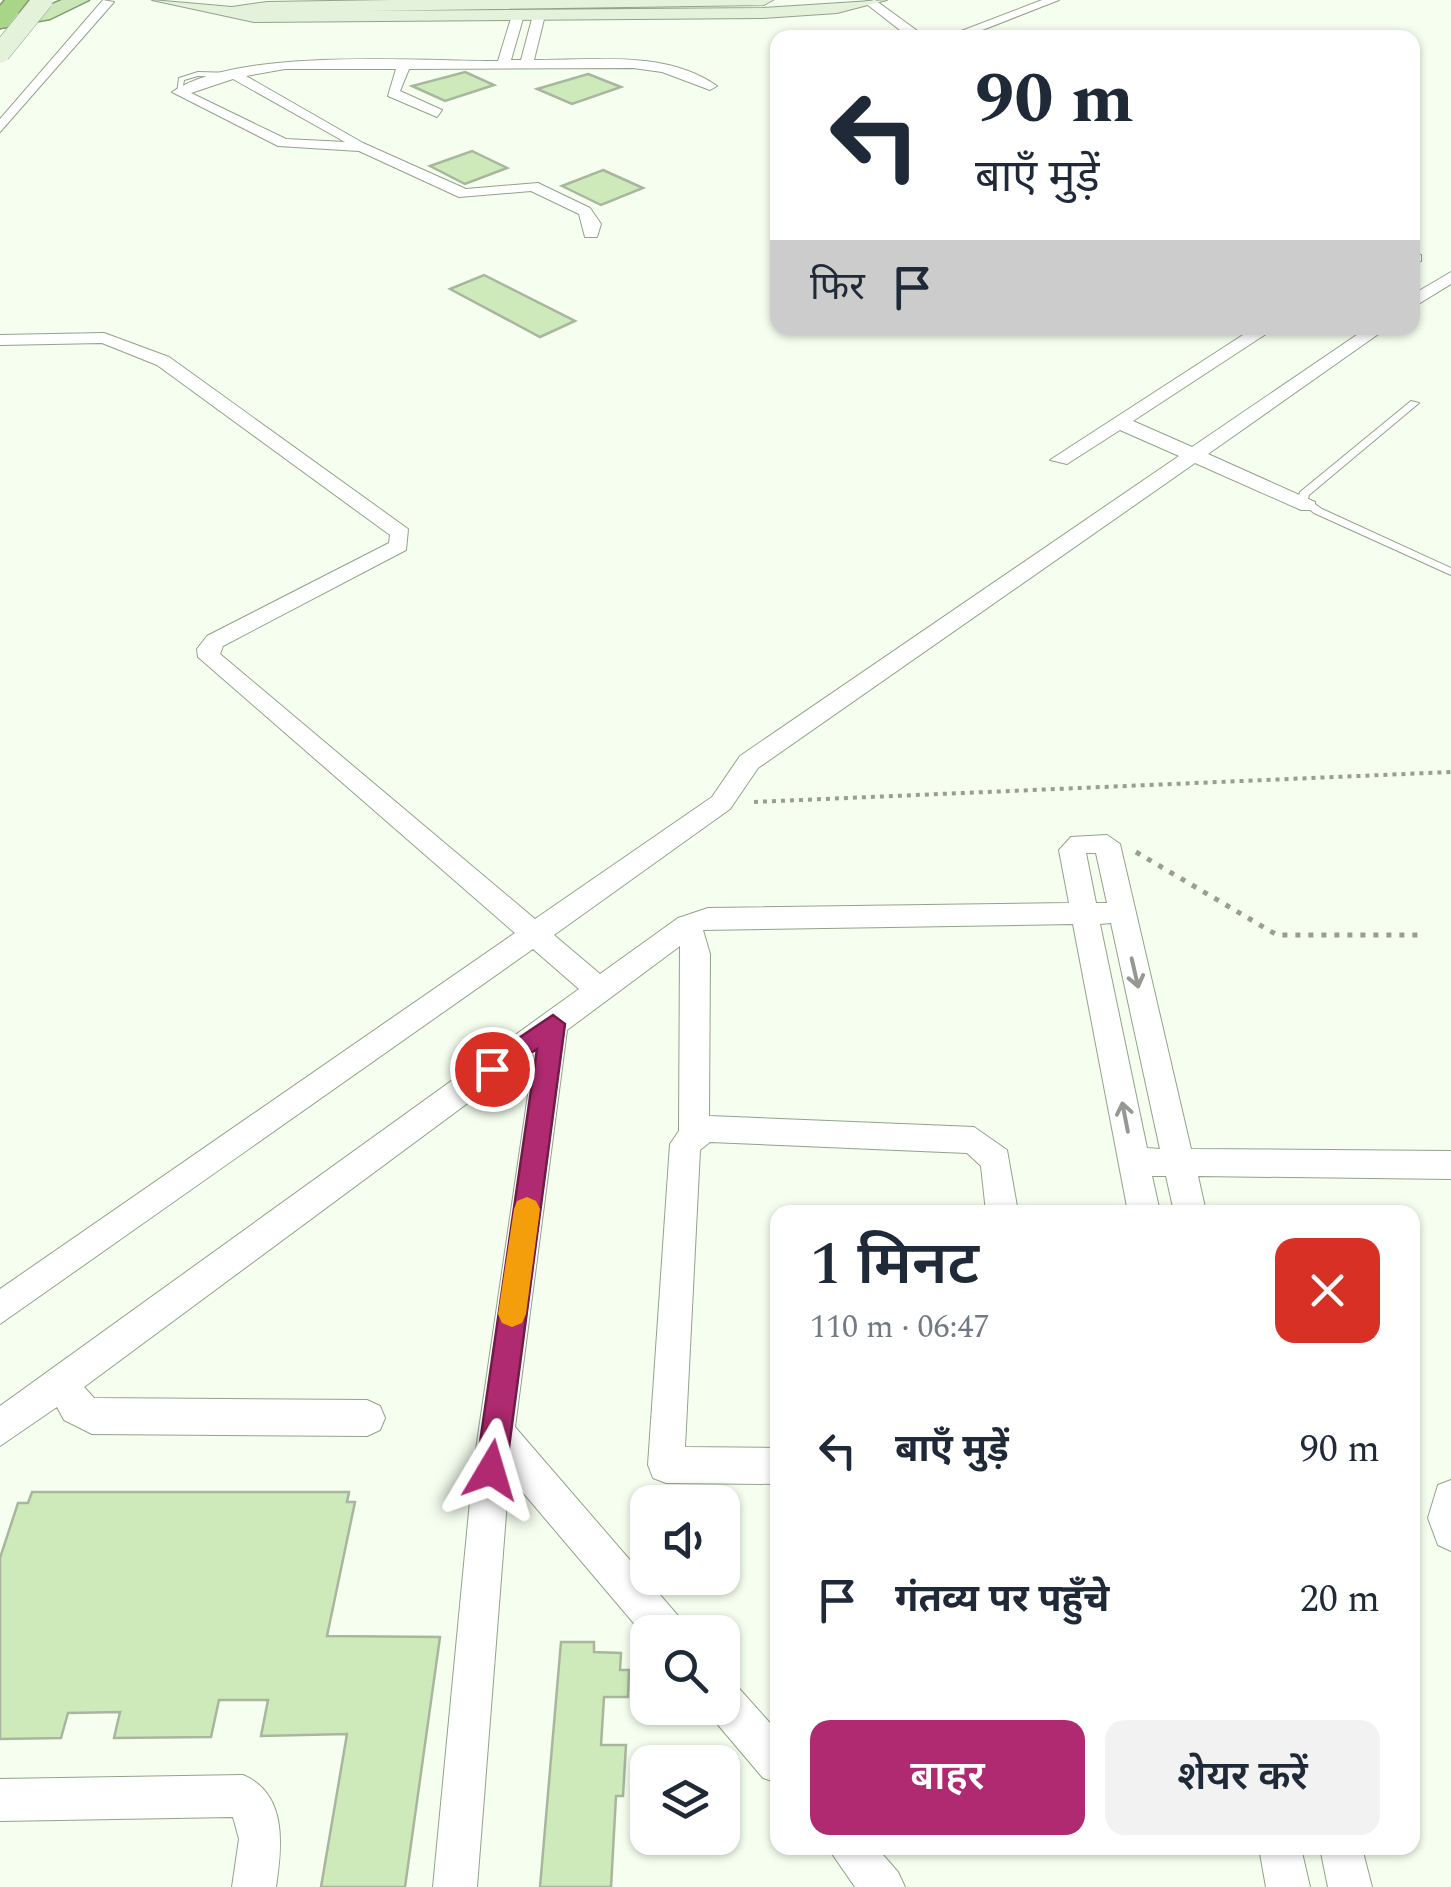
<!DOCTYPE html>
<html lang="hi">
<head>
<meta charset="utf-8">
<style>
	:root { --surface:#fff; --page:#f2f2f3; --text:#1f2937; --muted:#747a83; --accent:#af2a71 }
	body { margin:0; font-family:Spectral,"Noto Sans Devanagari",serif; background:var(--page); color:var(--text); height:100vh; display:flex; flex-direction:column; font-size:38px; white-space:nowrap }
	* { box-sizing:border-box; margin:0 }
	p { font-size:32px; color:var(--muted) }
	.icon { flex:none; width:55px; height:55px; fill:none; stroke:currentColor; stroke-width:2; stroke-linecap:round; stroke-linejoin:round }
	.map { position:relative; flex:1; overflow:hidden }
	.panel { position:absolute; left:770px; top:1205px; width:650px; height:650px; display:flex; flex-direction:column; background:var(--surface); border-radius:20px; box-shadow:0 2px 8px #0004 }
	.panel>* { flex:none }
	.top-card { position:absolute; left:770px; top:30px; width:650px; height:305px; border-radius:20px; box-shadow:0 2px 8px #0004; background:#fff; color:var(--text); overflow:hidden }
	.controls { position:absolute; left:630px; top:1485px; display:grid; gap:20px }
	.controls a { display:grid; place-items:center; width:110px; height:110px; border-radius:20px; background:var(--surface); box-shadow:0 2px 8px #0004; font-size:50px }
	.pin { position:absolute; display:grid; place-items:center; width:85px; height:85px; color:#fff; margin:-42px; border:5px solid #fff; border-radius:50%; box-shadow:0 2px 10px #0007 }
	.me { position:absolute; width:110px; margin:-55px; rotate:7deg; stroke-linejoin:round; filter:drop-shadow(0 0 8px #0008) }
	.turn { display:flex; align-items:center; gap:35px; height:210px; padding:0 40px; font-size:45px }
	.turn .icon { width:130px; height:130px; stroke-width:2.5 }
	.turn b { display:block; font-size:70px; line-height:85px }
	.then { display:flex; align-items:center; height:95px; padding:0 40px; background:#0003; gap:20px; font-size:38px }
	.round { display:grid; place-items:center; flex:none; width:105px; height:105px; border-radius:20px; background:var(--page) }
	.headline { display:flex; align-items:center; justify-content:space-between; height:170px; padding:0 40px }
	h1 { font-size:60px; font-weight:600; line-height:75px }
	.action { display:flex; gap:20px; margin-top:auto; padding:20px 40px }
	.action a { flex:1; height:115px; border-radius:20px; background:var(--accent); color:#fff; font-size:40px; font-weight:600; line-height:115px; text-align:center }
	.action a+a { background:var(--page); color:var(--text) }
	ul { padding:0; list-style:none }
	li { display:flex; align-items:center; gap:30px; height:150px; padding:0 40px }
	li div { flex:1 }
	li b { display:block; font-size:38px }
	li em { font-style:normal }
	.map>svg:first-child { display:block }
</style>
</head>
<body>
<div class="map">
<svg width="1451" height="1887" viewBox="0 0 1451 1887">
	<rect width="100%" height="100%" fill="#f5feef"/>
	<g fill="#ceeabb" stroke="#a8b69e" stroke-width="2.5">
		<polygon points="465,72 494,85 445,101 412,86"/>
		<polygon points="588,74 621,87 572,104 537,89"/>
		<polygon points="472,151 507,168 465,184 430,166"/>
		<polygon points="603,170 643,188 601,205 562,186"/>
		<polygon points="484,275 575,321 540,337 450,289"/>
		<polygon points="32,1492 349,1492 347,1502 355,1502 327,1636 440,1637 405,1887 321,1887 347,1734 261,1736 268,1700 219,1700 211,1737 114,1738 120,1712 68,1713 61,1738 0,1739 0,1558 18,1503 28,1503"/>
		<polygon points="561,1642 594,1642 594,1652 621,1653 620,1670 629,1670 628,1697 604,1697 601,1745 626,1745 623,1796 616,1796 611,1887 540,1887"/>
	</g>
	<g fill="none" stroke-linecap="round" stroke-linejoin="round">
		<defs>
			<g id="lane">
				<polygon points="198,72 234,73 237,75 234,77 198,76 184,80 182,92 177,93 179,78"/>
				<polygon points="1411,401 1419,403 1309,495 1308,499 1322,509 1451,568 1451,575 1314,513 1298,500 1300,492"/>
			</g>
			<g id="street">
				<polygon points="103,0 114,2 0,132 0,119"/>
				<polygon points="875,0 923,35 925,38 910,38 864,2"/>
				<polygon points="1042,0 1059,0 962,38 943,38"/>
				<path d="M518,11l6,4 -13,45h10l12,-45 6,-4 6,4 -11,45c58,0 133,-10 183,26l-7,4 -48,-18 -29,-4 -224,1 -9,22 42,19 -5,7 -49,-21 8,-27h-111l-39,7 117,67 103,46 72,-6 52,25 11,16 -4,13h-12l-6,-23 -48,-23 -72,6 -100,-46 -81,-5 -106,-54c67,-45 244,-31 326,-31l14,-46zM233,79l112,63 -59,-3 -95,-46z"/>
				<polygon points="1412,253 1421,255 1421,261 1412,263"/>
				<polygon points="1451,272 1451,284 1412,308 1412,295"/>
				<path d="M1240,328h24l5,4 -136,89 59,26 175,-119h20l-179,126 107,48v8h-14l-106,-47 -437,305 -28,41 -176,126 46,39 78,-56 30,-10 361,-5 -10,-53 12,-13 36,-2 13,9 71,305 260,2v28l-253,-3 8,36h-32l-8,-36h-14l8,36h-32l-55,-288 -370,6 7,24 -1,162 265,11 33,23 11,62h-32l-5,-46 -14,-13 -257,-11 -10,8 -15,297 93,1v36l-112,-1 -13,-5 -5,-13 22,-321 9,-13 1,-185 -113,84 -52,397 165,191 5,14h-37v8l-139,-164 -32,411h-44l40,-417 61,-416 -450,333 10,11 273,2 13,6 5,12 -5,12 -13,6 -275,-2 -28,-14 -7,-13 -57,39v-40l579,-417 -46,-40 -533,375v-35l515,-356 -317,-276 -1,-8 10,-13 182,-93 1,-8 -233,-170 -55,-22 -102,2v-10l104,-2 65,24 239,172 -2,21 -183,96 -3,8 315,265 177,-122 28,-41 439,-300 -59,-26 -53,34 -17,-4 196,-127zM1086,853h10l11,50h-11zM1111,923l49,226 -13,-1 -47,-224z"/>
				<polygon points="1451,1480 1451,1551 1438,1545 1428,1518 1438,1485"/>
				<polygon points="722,1679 736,1685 778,1732 778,1783 763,1778 708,1713 706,1708 722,1708"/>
				<path d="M243,1775c45,19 39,72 33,112h-44l7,-48 -6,-22 -233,4v-42z"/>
				<polygon points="828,1848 877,1848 898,1872 905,1887 855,1887"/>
				<polygon points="1259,1848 1301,1848 1310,1887 1266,1887"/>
				<polygon points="1320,1848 1362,1848 1372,1887 1328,1887"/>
			</g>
			<polygon id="secondary" points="152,0 232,7 267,2 393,0 773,0 764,5 367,11 763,8 887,0 837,13 763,18 254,22"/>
			<polygon id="primary" points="62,0 89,0 50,19 0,28 0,16 38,10"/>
			<polygon id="highway" points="5,0 28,0 8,26 0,28 0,6"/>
		</defs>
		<use href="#lane" stroke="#94a28a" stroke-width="2"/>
		<use href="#street" stroke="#94a28a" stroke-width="2"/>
		<use href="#secondary" stroke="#94a28a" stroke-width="2"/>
		<use href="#primary" stroke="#7e9c67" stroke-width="3"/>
		<use href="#highway" stroke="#7e9c67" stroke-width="3"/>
		<polyline stroke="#979e92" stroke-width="4" stroke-dasharray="4 5" stroke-linecap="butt" points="754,802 1451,772"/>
		<polyline stroke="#979e92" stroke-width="5" stroke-dasharray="5 8" stroke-linecap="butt" points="1136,852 1277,935 1425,935"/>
		<use href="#lane" fill="#fff" fill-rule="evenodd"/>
		<use href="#street" fill="#fff" fill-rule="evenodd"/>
		<use href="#secondary" fill="#e5f2db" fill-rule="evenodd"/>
		<use href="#primary" fill="#cbe6b8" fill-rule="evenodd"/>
		<use href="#highway" fill="#a9d588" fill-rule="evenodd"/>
		<defs>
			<polyline id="secondary-bridge" points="0,53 43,0"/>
		</defs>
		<use href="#secondary-bridge" stroke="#94a28a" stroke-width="21" stroke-linecap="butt"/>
		<use href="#secondary-bridge" stroke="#e5f2db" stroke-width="20"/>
	</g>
	<defs><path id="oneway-shaft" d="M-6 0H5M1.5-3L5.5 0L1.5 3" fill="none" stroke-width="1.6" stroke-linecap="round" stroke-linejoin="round" transform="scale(2.5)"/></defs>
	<g stroke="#969894">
		<use href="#oneway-shaft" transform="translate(1135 973) rotate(77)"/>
		<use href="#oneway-shaft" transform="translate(1125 1117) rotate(-101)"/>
	</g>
	<polygon fill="#af2a71" stroke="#721b49" stroke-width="2.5" points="553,1015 565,1024 506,1470 502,1481 491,1485 480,1481 476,1470 537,1049 492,1079 479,1069 483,1062"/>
	<polygon fill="#f59e0b" points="527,1197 536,1201 540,1209 526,1314 522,1323 512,1327 502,1323 498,1314 514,1209 517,1201"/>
</svg>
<div class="controls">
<a><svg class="icon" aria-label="sound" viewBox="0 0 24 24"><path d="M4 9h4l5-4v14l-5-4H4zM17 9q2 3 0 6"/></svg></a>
<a><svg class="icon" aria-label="search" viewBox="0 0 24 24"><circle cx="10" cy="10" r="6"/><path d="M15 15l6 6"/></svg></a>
<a><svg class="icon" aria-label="layers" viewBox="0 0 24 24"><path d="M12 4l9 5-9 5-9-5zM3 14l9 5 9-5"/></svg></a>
</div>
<div class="pin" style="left:492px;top:1069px;background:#d93025"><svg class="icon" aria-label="arrive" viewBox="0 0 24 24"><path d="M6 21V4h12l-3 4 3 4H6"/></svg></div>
<svg class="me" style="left:491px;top:1470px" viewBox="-20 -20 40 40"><path d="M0-17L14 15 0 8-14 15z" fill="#af2a71" stroke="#fff" stroke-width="4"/></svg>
<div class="top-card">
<div class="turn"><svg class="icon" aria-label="left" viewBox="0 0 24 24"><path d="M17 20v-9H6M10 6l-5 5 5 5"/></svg><div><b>90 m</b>बाएँ मुड़ें</div></div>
<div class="then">फिर<svg class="icon" aria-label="arrive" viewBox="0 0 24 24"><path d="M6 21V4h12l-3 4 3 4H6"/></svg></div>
</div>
<section class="panel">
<div class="headline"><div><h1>1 मिनट</h1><p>110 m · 06:47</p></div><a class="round" style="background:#d93025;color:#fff"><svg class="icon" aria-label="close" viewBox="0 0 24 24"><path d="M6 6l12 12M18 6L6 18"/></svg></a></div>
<ul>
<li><svg class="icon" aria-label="left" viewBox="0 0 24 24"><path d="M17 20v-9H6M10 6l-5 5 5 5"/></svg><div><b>बाएँ मुड़ें</b></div><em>90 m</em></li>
<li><svg class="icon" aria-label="arrive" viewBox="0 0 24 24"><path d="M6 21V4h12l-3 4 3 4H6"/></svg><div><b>गंतव्य पर पहुँचे</b></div><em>20 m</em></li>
</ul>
<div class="action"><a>बाहर</a><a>शेयर करें</a></div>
</section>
</div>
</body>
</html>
